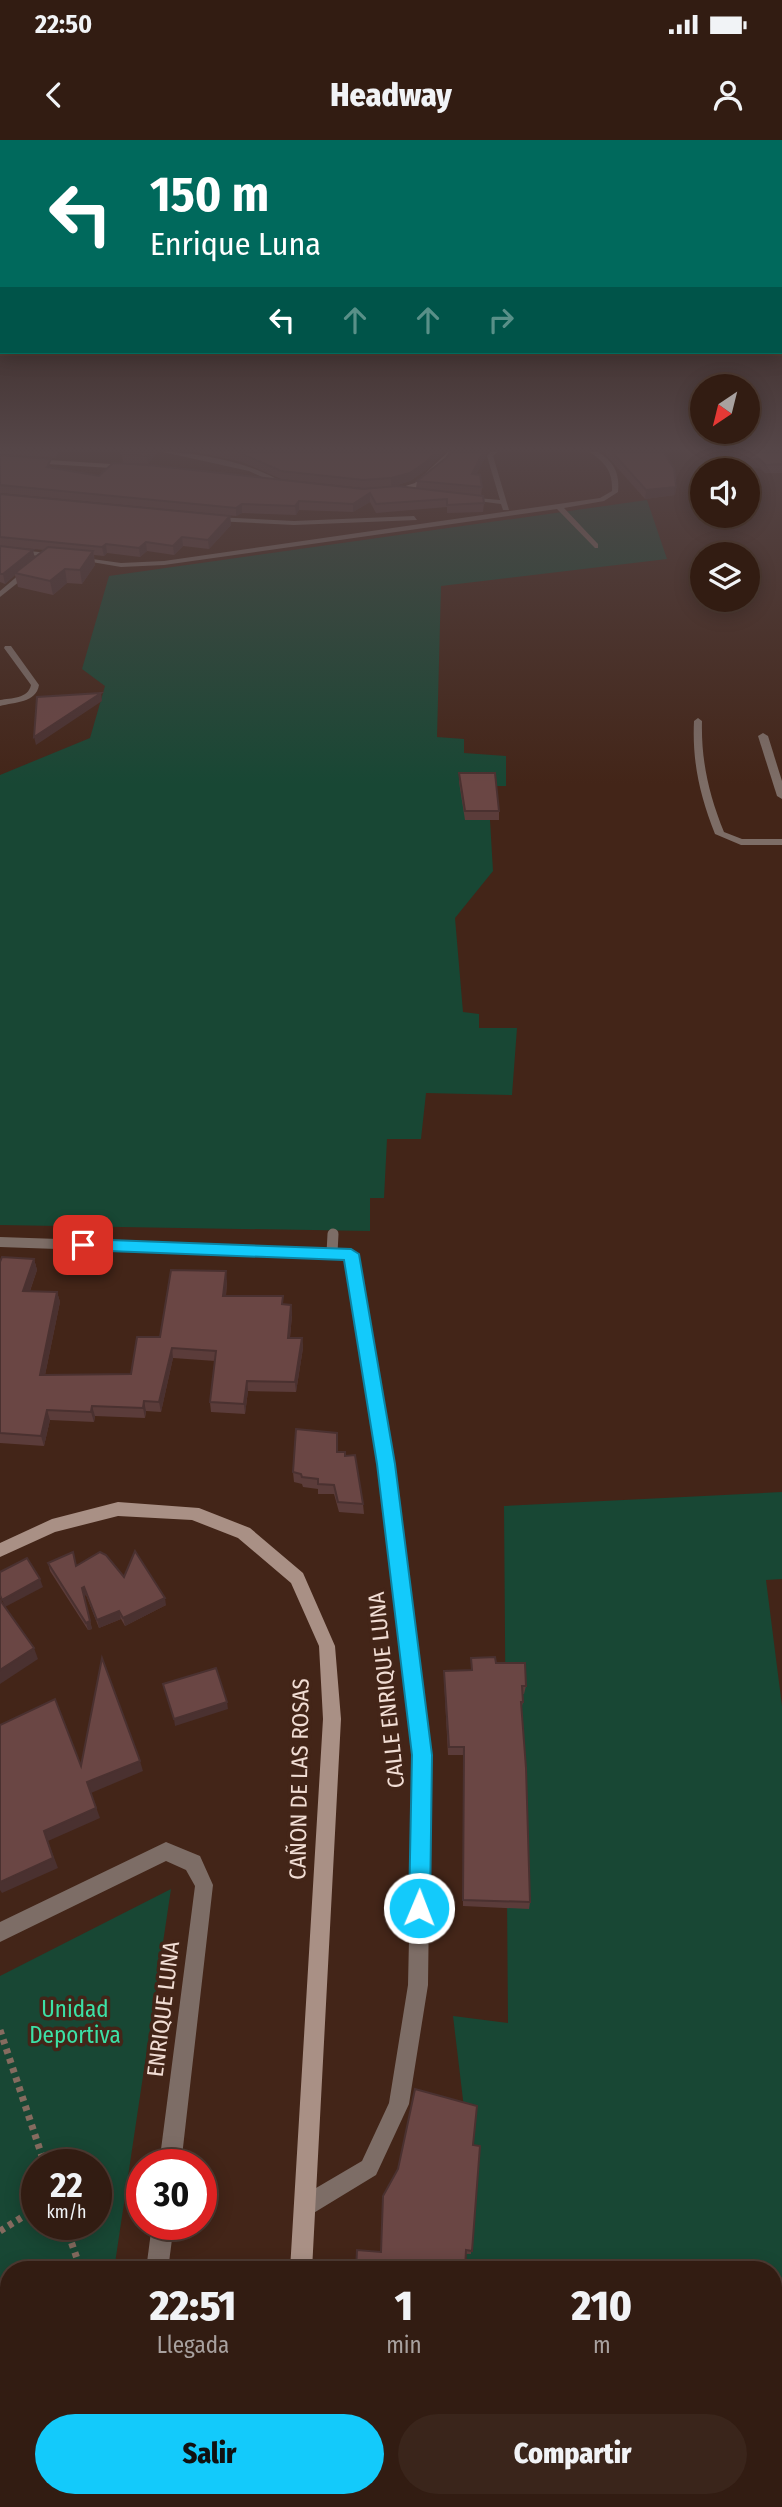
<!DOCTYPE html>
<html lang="es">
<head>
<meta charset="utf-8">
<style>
	:root { --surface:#321c12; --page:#3a251b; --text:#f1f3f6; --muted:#a8a19f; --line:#4d3a32; --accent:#13cafb }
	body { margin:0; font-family:"Fira Sans Condensed",sans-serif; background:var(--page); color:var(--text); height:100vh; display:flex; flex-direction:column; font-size:26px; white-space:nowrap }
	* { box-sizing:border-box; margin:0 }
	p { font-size:23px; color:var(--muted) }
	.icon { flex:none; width:38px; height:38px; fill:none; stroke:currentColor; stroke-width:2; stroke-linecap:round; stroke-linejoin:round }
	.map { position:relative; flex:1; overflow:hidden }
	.drawer { position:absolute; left:0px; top:2121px; width:782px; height:247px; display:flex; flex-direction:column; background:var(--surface); border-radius:28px 28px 0 0; box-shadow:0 4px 18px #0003,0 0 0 2px var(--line) }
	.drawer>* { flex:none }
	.top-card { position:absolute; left:0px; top:0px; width:782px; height:214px; box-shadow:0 4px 18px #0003,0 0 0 2px var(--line); background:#00695c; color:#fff; overflow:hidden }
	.needle { width:46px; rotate:215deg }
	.fabs { position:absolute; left:690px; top:234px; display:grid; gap:14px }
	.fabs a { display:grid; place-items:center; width:70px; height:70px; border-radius:50%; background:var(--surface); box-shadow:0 4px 18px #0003,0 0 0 2px var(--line); font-size:35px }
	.speed { position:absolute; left:21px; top:2009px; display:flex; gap:14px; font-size:35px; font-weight:700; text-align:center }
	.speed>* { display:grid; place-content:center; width:91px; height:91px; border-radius:50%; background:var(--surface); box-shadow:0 4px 18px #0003,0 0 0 2px var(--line); line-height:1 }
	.speed small { font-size:18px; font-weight:400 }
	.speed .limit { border:10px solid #d22; background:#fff; color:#111 }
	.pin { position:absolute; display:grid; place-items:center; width:60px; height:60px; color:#fff; margin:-30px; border-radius:14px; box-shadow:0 4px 10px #0006 }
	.me { position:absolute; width:77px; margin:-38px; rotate:1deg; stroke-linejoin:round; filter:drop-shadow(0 0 5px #0008) }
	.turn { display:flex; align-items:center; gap:24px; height:147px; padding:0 35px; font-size:32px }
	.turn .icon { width:91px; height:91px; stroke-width:2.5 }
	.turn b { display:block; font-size:49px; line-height:60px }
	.lanes { display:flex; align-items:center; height:66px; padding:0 35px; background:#0003; justify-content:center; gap:35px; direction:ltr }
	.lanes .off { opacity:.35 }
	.eta { display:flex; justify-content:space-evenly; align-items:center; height:119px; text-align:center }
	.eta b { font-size:42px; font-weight:800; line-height:49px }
	.cta { display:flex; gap:14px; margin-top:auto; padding:14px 35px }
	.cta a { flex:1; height:80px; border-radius:42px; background:var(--accent); color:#111; font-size:28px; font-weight:800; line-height:80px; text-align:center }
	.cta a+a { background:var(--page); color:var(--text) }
	.status { display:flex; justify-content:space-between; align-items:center; height:49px; padding:0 35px; background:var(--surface); direction:ltr }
	.status svg { height:19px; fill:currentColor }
	header { display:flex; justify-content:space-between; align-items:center; height:91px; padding:0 35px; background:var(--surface); font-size:32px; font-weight:800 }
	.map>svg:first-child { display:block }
</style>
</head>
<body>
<div class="status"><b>22:50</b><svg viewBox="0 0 49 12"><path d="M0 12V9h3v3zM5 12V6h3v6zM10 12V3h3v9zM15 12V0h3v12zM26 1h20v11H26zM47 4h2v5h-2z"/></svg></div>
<header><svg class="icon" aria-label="back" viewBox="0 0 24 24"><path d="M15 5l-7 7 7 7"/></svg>Headway<svg class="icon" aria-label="person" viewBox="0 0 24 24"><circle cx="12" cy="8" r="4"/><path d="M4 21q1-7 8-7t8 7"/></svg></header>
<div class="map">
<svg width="782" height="2367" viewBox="0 0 782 2367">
	<rect width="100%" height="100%" fill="#432518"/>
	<g fill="#184734" fill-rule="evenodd">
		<polygon points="647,360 667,419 441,446 437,597 464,599 464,613 506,616 506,646 488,646 493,731 455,778 463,872 479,874 479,888 517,888 512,955 426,953 421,999 387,999 384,1058 370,1058 370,1091 0,1085 0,635 90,598 105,546 82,529 109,436"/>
		<polygon points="782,1352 782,1439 766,1440 782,1566 782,2367 462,2367 462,2359 774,2359 774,2130 466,2130 469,2010 453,1876 508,1883 504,1366"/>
		<path d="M171,1749l-57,381h-105v229h175l20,8h-204v-531zM37,2025h59v59h-59z"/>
	</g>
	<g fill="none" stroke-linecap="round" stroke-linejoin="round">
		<g stroke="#856b5f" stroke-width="7" stroke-dasharray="5 5" stroke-linecap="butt">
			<polyline points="0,1890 45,2025"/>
			<polyline points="65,2084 81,2130"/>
			<polyline points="0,2091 37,2068"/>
		</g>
		<polyline stroke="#7d6d66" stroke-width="11" points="332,1113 333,1094"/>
		<g fill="#7d6d66" fill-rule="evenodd">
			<path d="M163,312c34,0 94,12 121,32l-5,1 -30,-14z"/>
			<polygon points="490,312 497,312 493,316 509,370 503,370 501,364 462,359 466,357 500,360 487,316"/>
			<path d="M590,312h8c16,10 22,21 20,40l-14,9 -40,7 34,36v4h-3l-38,-39 -393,56 -43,2 -47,-8 4,-2 43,6 43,-2 436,-63 12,-7c1,-20 -7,-28 -22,-39z"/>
			<polygon points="414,376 417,380 294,385 214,381 210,379 214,377 294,381"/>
			<polygon points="0,408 58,414 62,416 58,418 0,412"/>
			<polygon points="28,427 35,429 0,457 0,451"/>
			<path d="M5,506h6l28,39c-3,18 -24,17 -39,21v-6c11,-2 28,-1 31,-15l-27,-37z"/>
			<path d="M698,578l4,3c-1,40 7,74 22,111l18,7h40v6h-41l-26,-11c-15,-38 -23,-72 -21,-113z"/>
			<polygon points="763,593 768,596 782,641 782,659 777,656 758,596"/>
			<polygon points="0,1097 351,1109 358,1114 394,1324 431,1615 428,1845 409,1964 376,2035 307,2077 299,2074 296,2066 299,2058 362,2021 389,1963 408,1845 413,1615 378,1324 345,1119 0,1107"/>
			<polygon points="166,1702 200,1716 213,1745 181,2025 159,2025 195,1746 186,1730 166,1721 0,1802 0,1782"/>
			<polygon points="152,2084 174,2084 168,2130 146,2130"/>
		</g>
		<g fill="#a99085" fill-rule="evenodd">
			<path d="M448,312h7c-15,17 -43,50 -68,40l28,-9z"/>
			<polygon points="0,317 127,325 130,327 127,329 0,321"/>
			<polygon points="118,1362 199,1368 250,1388 303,1433 335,1506 341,1579 312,2130 290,2130 323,1579 319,1506 291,1443 238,1398 192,1380 118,1376 55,1392 0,1417 0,1403 52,1379"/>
			<polygon points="272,2359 296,2359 295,2367 271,2367"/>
		</g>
	</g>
	<g fill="#5b3c3a">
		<polygon points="0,312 58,312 56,318 0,314"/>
		<polygon points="124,312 157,312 148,324 123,323 122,314"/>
		<polygon points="196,312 444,312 426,330 410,341 391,347 363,348 281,339 242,322"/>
		<polygon points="451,312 486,312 485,318 476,334 482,347 481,356 484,363 483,372 447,373 447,367 376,373 370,362 353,372 299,370 296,375 242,373 236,376 0,353 0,315 52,327 99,336 363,349 416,348 417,341 446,318"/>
		<polygon points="606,312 663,312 676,347 675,355 645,359 606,315"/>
		<polygon points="729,312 782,312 782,333 765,333 759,328 746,327 743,322 737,322"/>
		<polygon points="0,354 230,376 231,385 209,409 183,406 174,415 147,411 140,417 107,413 104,416 94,415 95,425 82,444 67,443 53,455 18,447 15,435 5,444 0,442 0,406 34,418 44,410 0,406"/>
		<polygon points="459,633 499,671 499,680 465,680 459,642"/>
		<polygon points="34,1119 37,1130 30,1151 57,1152 60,1162 45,1235 131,1234 160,1197 227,1141 226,1156 291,1165 292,1175 290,1198 302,1198 303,1208 296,1252 248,1251 245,1274 211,1272 210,1262 215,1221 173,1218 161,1272 146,1271 145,1278 95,1276 94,1282 50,1280 44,1306 0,1303 0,1122"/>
		<polygon points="337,1312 345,1316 363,1364 364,1374 339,1372 334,1354 318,1354 318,1349 303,1347 302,1344 294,1342 293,1332"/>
		<polygon points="48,1423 77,1426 124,1437 166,1465 125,1486 121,1479 99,1488 86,1455 84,1456 92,1489 88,1490 50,1431"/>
		<polygon points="471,1518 496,1523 526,1546 524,1554 522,1554 523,1562 521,1570 530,1762 529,1769 463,1766 463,1615 448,1615 444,1539 444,1531 471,1530"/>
		<polygon points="473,2005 471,2114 381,2112"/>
	</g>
	<g fill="#4a3130">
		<polygon points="149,312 157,312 148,324 147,316"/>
		<polygon points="436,312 444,312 426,330 410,341 391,347 391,338"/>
		<polygon points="483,312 486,312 485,318 472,343 472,334"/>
		<polygon points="676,347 675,355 645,359 646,350"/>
		<polygon points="370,353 370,362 353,372 353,364"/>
		<polygon points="299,361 299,370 296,375 295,366"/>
		<polygon points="242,364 242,373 236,376 236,368"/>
		<polygon points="230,376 231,385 209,409 208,400"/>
		<polygon points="182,397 183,406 174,415 173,406"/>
		<polygon points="146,402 147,411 140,417 139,408"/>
		<polygon points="106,404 107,413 104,416 102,407"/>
		<polygon points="33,410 35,419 15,433 15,435 5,444 3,434"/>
		<polygon points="93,411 95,425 82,444 80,430"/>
		<polygon points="65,429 67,443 53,455 50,441"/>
		<polygon points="101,553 102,561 36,605 34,597"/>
		<polygon points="34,1119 37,1130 26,1162 23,1151"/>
		<polygon points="226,1131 227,1141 225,1167 223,1156"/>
		<polygon points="57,1152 60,1162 43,1245 40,1235"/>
		<polygon points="291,1165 292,1175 289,1208 288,1198"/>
		<polygon points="302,1198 303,1208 296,1252 295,1242"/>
		<polygon points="172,1208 173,1218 161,1272 159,1262"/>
		<polygon points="247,1241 248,1251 245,1274 244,1264"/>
		<polygon points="144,1261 146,1271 145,1278 143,1268"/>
		<polygon points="92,1266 95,1276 94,1282 91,1272"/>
		<polygon points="47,1270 50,1280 44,1306 41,1296"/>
		<polygon points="40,1439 43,1447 5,1467 2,1460"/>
		<polygon points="84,1447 86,1455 84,1456 92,1489 88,1490 86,1483 82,1448"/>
		<polygon points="165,1458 166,1465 125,1486 123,1478"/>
		<polygon points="119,1471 121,1479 99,1488 97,1480"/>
		<polygon points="34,1508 38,1519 0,1544 0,1530"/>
		<polygon points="227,1562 228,1569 175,1586 174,1579"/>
		<polygon points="140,1621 143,1631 91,1653 100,1678 48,1701 58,1728 2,1753 0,1750 0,1742 87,1642"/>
	</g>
	<g fill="#6a4644" stroke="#4a3130" stroke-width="2">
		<polygon points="124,312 149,312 147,316 122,314"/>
		<polygon points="238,312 436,312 426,322 410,333 391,338 363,340 281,331"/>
		<polygon points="451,312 483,312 472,334 480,335 482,347 417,341 446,318"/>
		<polygon points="612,312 663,312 674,328 676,347 646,350"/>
		<polygon points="737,312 782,312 782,324 766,325 760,319 748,319 745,313 738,313"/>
		<polygon points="0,315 51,319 47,327 99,336 113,323 148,325 363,349 397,346 483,356 484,363 447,365 447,359 376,364 370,353 353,364 299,361 295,366 242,364 236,368 0,345"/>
		<polygon points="0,354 230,376 208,400 182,397 173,406 146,402 139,408 106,404 102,407 0,397"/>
		<polygon points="0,406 33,410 3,434 0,434"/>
		<polygon points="48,407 93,411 80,430 65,429 50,441 15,433"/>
		<polygon points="101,553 34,597 37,557"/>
		<polygon points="459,633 495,633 499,671 465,671"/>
		<polygon points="2,1117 34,1119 23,1151 57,1152 40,1235 131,1234 137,1197 160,1197 171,1130 226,1131 223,1156 283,1156 282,1164 291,1165 288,1198 302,1198 295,1242 247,1241 244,1264 210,1262 216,1211 172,1208 159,1262 144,1261 143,1268 92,1266 91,1272 47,1270 41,1296 0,1293 0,1122"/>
		<polygon points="296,1289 337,1293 337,1312 345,1312 345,1316 355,1315 363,1364 338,1362 334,1345 318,1344 318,1339 302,1337 301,1334 293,1332"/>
		<polygon points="135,1411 165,1458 123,1478 119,1471 97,1480 84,1447 82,1448 90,1481 86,1483 48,1423 73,1412 76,1426 100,1412 106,1415 124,1437"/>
		<polygon points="27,1418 40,1439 2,1460 0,1455 0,1432"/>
		<polygon points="0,1460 34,1508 0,1530"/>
		<polygon points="495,1517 496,1523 525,1523 526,1546 522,1546 523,1562 521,1562 526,1628 530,1762 463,1760 464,1607 449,1607 444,1531 472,1530 471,1518"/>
		<polygon points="102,1518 140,1621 87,1642 96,1668 44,1691 53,1718 0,1742 0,1585 55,1559 81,1626"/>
		<polygon points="216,1528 227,1562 174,1579 163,1544"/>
		<polygon points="415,1949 477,1966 473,2005 480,2006 472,2111 466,2110 465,2130 356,2130 357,2110 381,2112 383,2056 398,2029"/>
	</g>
	<linearGradient id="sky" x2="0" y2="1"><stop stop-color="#25140d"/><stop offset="0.48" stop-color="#554648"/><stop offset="1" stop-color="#554648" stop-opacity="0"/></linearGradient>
	<rect width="782" height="644" fill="url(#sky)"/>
	<polygon fill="#13cafb" stroke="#0c83a3" stroke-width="2" points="83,1099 351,1109 359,1114 395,1324 432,1615 430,1768 427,1776 419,1779 412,1776 409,1768 412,1615 377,1324 344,1120 83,1110 76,1105"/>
	<g text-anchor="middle" stroke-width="7" stroke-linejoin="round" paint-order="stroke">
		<g font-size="23" fill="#f1ddd4" stroke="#432518">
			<text transform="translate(386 1550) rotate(-96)" y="8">CALLE ENRIQUE LUNA</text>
			<text transform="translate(299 1639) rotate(-89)" y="8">CAÑON DE LAS ROSAS</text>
			<text transform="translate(163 1869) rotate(-83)" y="8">ENRIQUE LUNA</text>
		</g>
		<g font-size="23" fill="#3ce1a6" stroke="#432518">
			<text x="75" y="1877">Unidad<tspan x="75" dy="26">Deportiva</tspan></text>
		</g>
	</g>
</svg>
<div class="fabs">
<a><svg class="needle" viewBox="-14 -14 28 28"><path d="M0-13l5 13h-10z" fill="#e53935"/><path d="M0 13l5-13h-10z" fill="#a8a19f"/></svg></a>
<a><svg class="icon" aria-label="sound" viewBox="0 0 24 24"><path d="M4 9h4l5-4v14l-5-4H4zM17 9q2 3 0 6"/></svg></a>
<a><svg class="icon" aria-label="layers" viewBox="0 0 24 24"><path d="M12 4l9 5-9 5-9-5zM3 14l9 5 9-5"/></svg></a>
</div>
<div class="speed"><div>22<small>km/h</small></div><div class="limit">30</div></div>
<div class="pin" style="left:83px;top:1105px;background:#d93025"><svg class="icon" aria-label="arrive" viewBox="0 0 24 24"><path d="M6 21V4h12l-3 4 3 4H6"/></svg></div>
<svg class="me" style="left:419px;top:1768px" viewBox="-20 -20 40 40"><circle r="17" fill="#13cafb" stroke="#fff" stroke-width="3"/><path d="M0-11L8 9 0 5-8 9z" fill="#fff"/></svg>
<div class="top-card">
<div class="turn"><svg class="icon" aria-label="left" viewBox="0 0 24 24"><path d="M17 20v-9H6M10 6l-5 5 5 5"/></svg><div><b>150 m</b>Enrique Luna</div></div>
<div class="lanes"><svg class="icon" aria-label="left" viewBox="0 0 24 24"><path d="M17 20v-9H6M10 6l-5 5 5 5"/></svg><svg class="icon off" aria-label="ahead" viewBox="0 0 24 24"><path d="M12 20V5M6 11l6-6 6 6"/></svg><svg class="icon off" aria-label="ahead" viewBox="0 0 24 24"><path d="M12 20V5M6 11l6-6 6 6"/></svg><svg class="icon off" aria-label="right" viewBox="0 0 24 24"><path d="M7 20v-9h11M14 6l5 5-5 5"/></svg></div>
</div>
<section class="drawer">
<div class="eta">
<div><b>22:51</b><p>Llegada</p></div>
<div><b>1</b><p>min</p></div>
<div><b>210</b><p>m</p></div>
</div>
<div class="cta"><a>Salir</a><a>Compartir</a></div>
</section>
</div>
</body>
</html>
